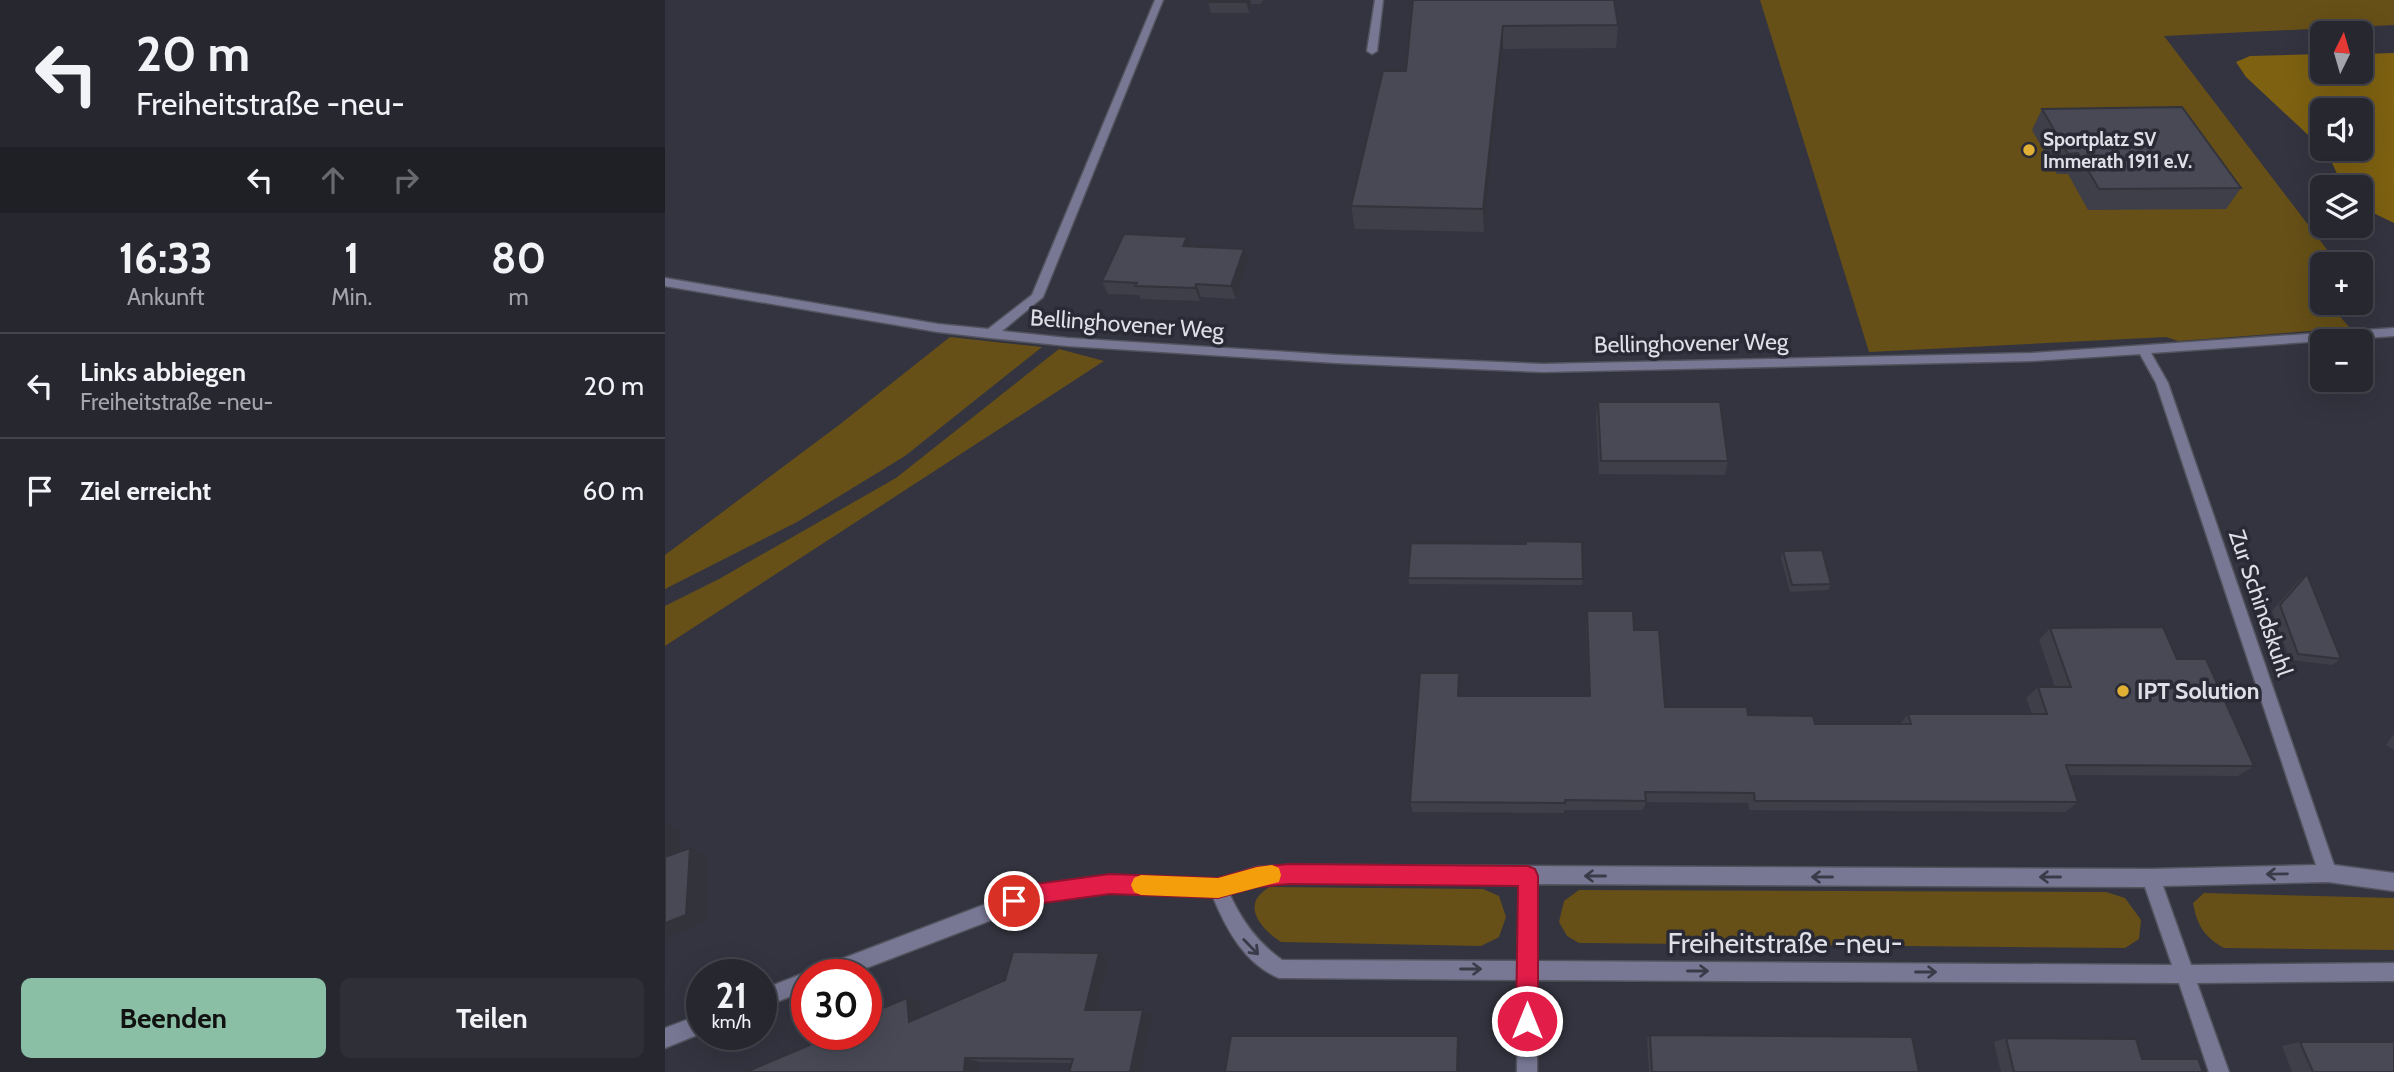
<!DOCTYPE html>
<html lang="de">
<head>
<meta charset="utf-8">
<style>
	:root { --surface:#272730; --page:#2f2f38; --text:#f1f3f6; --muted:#a4a5ab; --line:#43444c; --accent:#8abfa5 }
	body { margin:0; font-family:Cabin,sans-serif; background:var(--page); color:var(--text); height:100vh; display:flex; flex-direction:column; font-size:26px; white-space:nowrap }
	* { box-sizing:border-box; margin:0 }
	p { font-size:23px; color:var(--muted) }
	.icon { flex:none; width:38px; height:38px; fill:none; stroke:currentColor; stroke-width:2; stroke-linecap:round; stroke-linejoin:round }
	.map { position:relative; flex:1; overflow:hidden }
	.panel { display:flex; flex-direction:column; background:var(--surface); width:665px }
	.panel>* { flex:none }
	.guide { background:#272730; color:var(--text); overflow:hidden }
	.needle { width:46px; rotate:5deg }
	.tools { position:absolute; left:1645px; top:21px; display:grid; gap:14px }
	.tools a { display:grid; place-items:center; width:63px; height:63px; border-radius:10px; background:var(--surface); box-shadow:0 7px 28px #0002,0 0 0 2px var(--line); font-size:35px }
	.speed { position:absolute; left:21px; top:959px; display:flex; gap:14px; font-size:35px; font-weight:700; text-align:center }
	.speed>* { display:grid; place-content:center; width:91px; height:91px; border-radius:50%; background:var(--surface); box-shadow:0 7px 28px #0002,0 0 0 2px var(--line); line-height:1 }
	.speed small { font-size:18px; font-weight:400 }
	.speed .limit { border:10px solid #d22; background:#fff; color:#111 }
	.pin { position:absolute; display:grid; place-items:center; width:60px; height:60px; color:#fff; margin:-30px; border:4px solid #fff; border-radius:50%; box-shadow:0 2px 7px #0007 }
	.me { position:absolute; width:77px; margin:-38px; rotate:0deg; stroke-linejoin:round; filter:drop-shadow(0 0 5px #0008) }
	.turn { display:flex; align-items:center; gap:24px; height:147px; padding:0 21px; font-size:32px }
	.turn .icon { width:91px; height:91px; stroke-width:2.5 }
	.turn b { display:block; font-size:49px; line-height:60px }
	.lanes { display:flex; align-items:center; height:66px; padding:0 21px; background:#0003; justify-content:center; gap:35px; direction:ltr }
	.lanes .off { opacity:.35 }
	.eta { display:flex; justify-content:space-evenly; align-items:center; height:119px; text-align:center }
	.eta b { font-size:42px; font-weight:800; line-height:49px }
	.primary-button { display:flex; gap:14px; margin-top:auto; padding:14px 21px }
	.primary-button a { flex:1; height:80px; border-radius:10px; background:var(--accent); color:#111; font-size:28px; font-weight:800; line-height:80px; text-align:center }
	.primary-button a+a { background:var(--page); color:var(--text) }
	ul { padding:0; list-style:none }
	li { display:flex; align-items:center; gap:21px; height:105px; padding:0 21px; border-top:2px solid var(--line) }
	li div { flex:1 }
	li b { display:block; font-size:26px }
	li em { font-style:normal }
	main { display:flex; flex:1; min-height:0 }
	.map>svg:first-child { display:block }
</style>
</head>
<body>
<main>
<section class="panel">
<div class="guide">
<div class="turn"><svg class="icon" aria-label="left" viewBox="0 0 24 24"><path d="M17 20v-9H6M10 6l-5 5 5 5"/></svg><div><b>20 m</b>Freiheitstraße -neu-</div></div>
<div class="lanes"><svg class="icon" aria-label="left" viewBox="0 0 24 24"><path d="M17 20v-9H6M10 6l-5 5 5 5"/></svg><svg class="icon off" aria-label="ahead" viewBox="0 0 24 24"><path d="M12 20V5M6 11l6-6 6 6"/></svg><svg class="icon off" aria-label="right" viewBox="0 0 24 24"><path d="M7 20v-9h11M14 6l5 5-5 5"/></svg></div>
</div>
<div class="eta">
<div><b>16:33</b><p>Ankunft</p></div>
<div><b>1</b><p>Min.</p></div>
<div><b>80</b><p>m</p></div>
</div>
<ul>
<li><svg class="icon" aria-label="left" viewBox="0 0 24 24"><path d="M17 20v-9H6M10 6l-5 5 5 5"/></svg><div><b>Links abbiegen</b><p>Freiheitstraße -neu-</p></div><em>20 m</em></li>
<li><svg class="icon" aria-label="arrive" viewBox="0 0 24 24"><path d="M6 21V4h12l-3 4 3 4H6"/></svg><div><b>Ziel erreicht</b></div><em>60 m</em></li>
</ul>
<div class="primary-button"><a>Beenden</a><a>Teilen</a></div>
</section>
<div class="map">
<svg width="1729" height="1072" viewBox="0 0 1729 1072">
	<rect width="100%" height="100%" fill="#343440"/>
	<g fill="#665017">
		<polygon points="1095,0 1729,0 1729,25 1499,36 1673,264 1657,264 1657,285 1648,286 1657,296 1657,303 1663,303 1685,328 1513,341 1501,337 1204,352"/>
		<polygon points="285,337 377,347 240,456 132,522 0,589 0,555 174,425"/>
		<polygon points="394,349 439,361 0,646 0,606 54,579 231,478"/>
		<path d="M605,887l213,2 16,7 7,21 -7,20 -18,9 -200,-4c-22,-14 -41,-39 -11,-55z"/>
		<polygon points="914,890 1441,892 1460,898 1476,920 1474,939 1460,948 914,943 902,936 894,922 899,901"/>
		<path d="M1539,893l190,5v52l-170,-2c-20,-11 -27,-23 -31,-45z"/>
	</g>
	<polygon fill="#7e6111" points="1729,53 1729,223 1696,207 1696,187 1678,187 1663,154 1658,149 1696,149 1696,110 1657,110 1657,148 1581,77 1571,62 1585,56 1657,54 1657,72 1696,72 1696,54"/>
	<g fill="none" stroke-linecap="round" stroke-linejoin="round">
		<defs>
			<polygon id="service" points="710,0 718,0 712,51 707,54 702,51"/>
			<g id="minor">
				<path d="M490,0h8l-120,297 -41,34 66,7 268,17 207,9 489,-11 362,-25v8l-243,17 17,30 166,482 60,8v18l-66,-9 -165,4 28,79 203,-2v18l-197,2 32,89h-20l-30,-89 -642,-3v92h-20l1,-92 -239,-2c-34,-14 -53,-49 -66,-81l-103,-4 -74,10 -188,72h-34l2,-7 7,-2 213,-81 74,-10 108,4 39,-12 33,-2 861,4 165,-4 -160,-482 -16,-29 -108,7 -489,11 -207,-9 -268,-17 -78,-8 -52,-6 -273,-46v-8l273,46 50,5 44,-34zM625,883l229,1 -1,77 -236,-1c-25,-18 -40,-39 -53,-67l28,-8zM872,884l608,3 27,78 -635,-4z"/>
				<polygon points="142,972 149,975 142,975 142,990 96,1008 96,990"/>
				<polygon points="37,1014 37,1033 0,1048 0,1028"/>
			</g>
		</defs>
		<use href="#service" stroke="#53535e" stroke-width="3"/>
		<use href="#minor" stroke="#53535e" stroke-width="3"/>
		<use href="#service" fill="#787895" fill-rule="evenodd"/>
		<use href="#minor" fill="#787895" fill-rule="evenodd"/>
	</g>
	<g fill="#3f3f4a">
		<polygon points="543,0 598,0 596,4 586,4 584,13 546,13 543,2"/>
		<polygon points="748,0 953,25 951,48 838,49 819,232 690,229 686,206 741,71"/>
		<polygon points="1377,109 1576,188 1561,209 1423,210 1403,174 1392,174 1367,130"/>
		<polygon points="526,246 583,262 571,299 536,297 535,301 476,299 474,295 443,294 437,281"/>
		<polygon points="933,402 1063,461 1060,475 934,474 931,416"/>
		<polygon points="861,544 918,579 917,585 744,584 743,578"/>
		<polygon points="1118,551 1166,584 1163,590 1125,592 1116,558"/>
		<polygon points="1642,574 1676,659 1667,665 1625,660 1607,611 1634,580"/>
		<polygon points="922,611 969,630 1000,707 1150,724 1235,724 1243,714 1367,714 1361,698 1373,687 1390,687 1374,640 1385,628 1512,659 1589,766 1573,776 1405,775 1413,802 1400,812 1084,810 1083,803 981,802 978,810 899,810 899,813 748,812 745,802 796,685 795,696 924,696 921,623"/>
		<polygon points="1729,734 1729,750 1721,745"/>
		<polygon points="444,959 432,1010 488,1014 407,1063 314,1062 154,1041 242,998 257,1003 258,1016"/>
		<polygon points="985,1035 1254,1072 984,1072 982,1039"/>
		<polygon points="1341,1038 1477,1059 1538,1072 1336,1072 1329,1042"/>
		<polygon points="1635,1042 1729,1072 1627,1072 1617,1046"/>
	</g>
	<g fill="#33333c">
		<polygon points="581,0 585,0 586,4 584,13"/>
		<polygon points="838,26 838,49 819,232 818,209"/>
		<polygon points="522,237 527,250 518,246"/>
		<polygon points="579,249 583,262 571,299 566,286"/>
		<polygon points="531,284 536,297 535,301 530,288"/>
		<polygon points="794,673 796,685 795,707 793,696"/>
		<polygon points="0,823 16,830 13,867 0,862"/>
		<polygon points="25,848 44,856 41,922 0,938 0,923"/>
		<polygon points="434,953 444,959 431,1014 420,1010"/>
		<polygon points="242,998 257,1003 259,1027 244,1022"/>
		<polygon points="478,1010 488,1014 476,1072 465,1072"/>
		<polygon points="793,1036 795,1040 794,1072 792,1072"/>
		<polygon points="300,1058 314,1062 313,1072 299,1072"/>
	</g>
	<g fill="#494956" stroke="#33333c" stroke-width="2">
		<rect x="543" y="0" width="38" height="2"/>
		<polygon points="748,0 949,0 953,25 838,26 818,209 686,206 718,71 741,71"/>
		<polygon points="1517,107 1576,188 1434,189 1413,153 1403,154 1377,109"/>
		<polygon points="459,234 522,237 518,246 579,249 566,286 531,284 530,288 470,286 472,283 437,281"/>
		<polygon points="933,402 1055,402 1063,461 936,461"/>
		<polygon points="861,541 917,542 918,579 743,578 746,543 861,544"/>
		<polygon points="1157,550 1166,584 1127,585 1118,551"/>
		<polygon points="1642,574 1676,659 1633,654 1615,605"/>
		<polygon points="922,611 968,611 969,630 994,630 1000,707 1082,707 1083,715 1148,716 1150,724 1246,724 1243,714 1382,714 1373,687 1406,687 1385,628 1498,627 1512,659 1541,659 1589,766 1401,765 1413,802 1090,801 1089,793 980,792 981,801 900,800 900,803 745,802 755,673 794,673 793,696 925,696"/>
		<polygon points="25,848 21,915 0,923 0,857"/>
		<polygon points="348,952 434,953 420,1010 478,1010 465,1072 404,1072 408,1059 300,1058 299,1072 81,1072 154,1041 154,1036 157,1034 201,1034 201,1015 242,998 244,1022 340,980"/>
		<polygon points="985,1035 1247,1037 1254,1072 987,1072"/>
		<polygon points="566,1036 793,1036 792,1072 560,1072"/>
		<polygon points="1341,1038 1471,1039 1477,1059 1533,1059 1538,1072 1349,1072"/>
		<polygon points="1635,1042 1729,1042 1729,1072 1648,1072"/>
	</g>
	<defs><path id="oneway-shaft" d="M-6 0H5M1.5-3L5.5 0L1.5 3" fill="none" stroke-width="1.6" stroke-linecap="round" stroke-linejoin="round" transform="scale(1.75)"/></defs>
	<g stroke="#3a3a49">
		<use href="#oneway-shaft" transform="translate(1612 874) rotate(179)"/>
		<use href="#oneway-shaft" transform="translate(930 876) rotate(-180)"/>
		<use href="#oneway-shaft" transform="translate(1157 877) rotate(-180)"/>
		<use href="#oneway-shaft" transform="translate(1385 877) rotate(-180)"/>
		<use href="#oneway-shaft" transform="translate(586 947) rotate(46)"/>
		<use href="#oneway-shaft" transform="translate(806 969)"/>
		<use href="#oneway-shaft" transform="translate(1033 971)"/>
		<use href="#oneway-shaft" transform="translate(1261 972)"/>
	</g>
	<polygon fill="#e11d48" stroke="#92132f" stroke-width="2" points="625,864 863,866 870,869 873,876 873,1021 870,1028 862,1032 855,1028 851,1021 853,886 625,884 592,887 553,898 445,894 371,904 349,912 342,909 339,901 342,894 371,884 445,874 553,878 592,867"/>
	<polygon fill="#f59e0b" points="607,865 614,868 616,875 614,882 553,898 476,895 469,892 466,885 469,878 476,875 553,878 592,867"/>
	<g fill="#dfb034" stroke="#2a2a36" stroke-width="2.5">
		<circle cx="1364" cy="150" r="7"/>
		<circle cx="1458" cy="691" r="7"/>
	</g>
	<g text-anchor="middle" stroke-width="7" stroke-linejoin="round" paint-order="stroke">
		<g font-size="19" font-weight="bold" fill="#dfdfe7" stroke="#2a2a36" text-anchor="start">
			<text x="1378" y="146">Sportplatz SV<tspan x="1378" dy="22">Immerath 1911 e.V.</tspan></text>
		</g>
		<g font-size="23" fill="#dfdfe7" stroke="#2a2a36">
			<text transform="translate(462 324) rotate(4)" y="8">Bellinghovener Weg</text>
			<text transform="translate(1026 343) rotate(-1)" y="8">Bellinghovener Weg</text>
			<text transform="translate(1596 603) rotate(71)" y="8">Zur Schindskuhl</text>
		</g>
		<g font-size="23" font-weight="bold" fill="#dfdfe7" stroke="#2a2a36" text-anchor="start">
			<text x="1472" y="699">IPT Solution</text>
		</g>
		<g font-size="28" fill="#dfdfe7" stroke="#2a2a36">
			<text x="1120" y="953">Freiheitstraße -neu-</text>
		</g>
	</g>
</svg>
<div class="tools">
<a><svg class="needle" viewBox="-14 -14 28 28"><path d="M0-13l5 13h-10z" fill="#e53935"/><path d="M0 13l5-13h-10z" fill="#a4a5ab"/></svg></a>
<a><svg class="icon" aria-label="sound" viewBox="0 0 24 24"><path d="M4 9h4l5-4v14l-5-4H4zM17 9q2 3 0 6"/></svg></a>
<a><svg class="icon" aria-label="layers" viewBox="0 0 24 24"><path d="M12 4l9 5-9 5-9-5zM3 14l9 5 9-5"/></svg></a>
<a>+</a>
<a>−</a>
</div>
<div class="speed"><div>21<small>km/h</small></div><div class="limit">30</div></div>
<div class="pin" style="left:349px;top:901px;background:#d93025"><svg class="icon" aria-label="arrive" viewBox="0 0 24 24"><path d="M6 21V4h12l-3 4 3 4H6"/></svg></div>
<svg class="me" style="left:862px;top:1021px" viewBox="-20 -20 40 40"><circle r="17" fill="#e11d48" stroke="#fff" stroke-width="3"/><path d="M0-11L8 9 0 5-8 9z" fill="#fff"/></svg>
</div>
</main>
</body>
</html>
